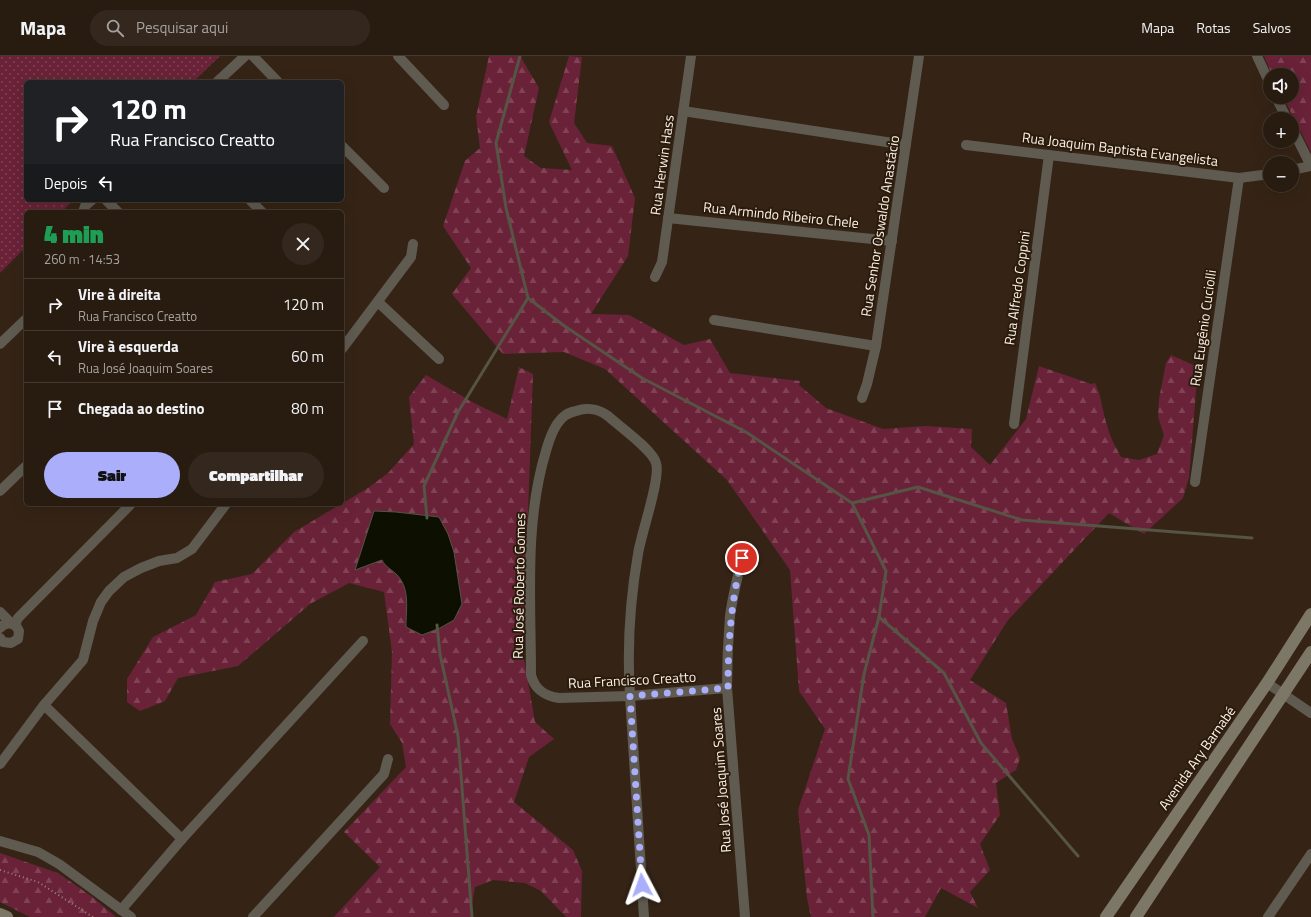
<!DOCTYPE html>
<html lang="pt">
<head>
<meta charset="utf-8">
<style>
	:root { --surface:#281b10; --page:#34281e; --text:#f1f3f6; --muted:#a5a19f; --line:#443930; --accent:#abaffb }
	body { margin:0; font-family:"Titillium Web",sans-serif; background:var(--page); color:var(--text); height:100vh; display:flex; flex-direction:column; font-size:15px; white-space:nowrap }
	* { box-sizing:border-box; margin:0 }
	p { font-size:13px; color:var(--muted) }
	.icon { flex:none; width:22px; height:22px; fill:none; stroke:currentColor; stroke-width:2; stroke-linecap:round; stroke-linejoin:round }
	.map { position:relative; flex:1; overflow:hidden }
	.sheet { position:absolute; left:24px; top:154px; width:320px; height:296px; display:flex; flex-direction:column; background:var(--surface); border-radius:6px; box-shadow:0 4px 16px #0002,0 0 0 1px var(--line) }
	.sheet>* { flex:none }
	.guide { position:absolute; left:24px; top:24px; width:320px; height:122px; border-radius:6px; box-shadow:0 4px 16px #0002,0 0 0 1px var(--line); background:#202124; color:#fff; overflow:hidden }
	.fabs { position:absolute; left:1263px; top:12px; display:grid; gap:8px }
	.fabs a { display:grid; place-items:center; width:36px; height:36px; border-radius:50%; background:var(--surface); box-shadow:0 4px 16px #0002,0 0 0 1px var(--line); font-size:20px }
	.pin { position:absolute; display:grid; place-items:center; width:34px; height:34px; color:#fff; margin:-17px; border:2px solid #fff; border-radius:50%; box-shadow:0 1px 4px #0007 }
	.me { position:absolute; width:44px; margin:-22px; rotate:356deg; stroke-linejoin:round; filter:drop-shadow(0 0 3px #0008) }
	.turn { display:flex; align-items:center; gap:14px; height:84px; padding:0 20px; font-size:18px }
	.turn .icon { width:52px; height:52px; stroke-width:2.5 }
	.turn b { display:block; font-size:28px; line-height:34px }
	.then { display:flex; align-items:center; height:38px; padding:0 20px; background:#0003; gap:8px; font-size:15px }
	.round { display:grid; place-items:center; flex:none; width:42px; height:42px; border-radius:21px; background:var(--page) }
	.summary { display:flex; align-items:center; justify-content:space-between; height:68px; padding:0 20px }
	h1 { font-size:24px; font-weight:800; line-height:30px; color:#1e9e55 }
	.cta { display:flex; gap:8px; margin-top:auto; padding:8px 20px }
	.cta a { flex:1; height:46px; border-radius:24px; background:var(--accent); color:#111; font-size:16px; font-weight:800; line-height:46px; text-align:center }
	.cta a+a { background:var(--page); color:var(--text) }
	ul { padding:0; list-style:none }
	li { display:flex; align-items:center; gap:12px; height:52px; padding:0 20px; border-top:1px solid var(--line) }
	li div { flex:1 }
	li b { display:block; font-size:15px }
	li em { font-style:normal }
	header { display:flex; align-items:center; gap:24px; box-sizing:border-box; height:56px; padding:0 20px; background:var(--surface); border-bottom:1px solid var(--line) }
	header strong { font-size:19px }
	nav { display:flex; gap:22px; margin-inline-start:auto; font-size:14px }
	.search { width:280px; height:36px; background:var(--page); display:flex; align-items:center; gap:10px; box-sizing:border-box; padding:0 14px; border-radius:22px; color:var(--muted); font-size:15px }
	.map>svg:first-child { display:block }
</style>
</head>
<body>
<header>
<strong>Mapa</strong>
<div class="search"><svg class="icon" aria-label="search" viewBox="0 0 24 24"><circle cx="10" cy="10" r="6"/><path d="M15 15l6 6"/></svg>Pesquisar aqui</div>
<nav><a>Mapa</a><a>Rotas</a><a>Salvos</a></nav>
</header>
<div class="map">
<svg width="1311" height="861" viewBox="0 0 1311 861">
	<defs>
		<pattern id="grass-dots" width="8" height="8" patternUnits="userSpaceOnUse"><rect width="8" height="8" fill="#6a2238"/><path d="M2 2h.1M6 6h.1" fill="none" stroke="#804355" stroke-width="1.8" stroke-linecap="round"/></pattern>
		<pattern id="forest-firs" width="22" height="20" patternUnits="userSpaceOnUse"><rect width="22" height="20" fill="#6a2238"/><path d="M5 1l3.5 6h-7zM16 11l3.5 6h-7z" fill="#804355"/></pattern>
	</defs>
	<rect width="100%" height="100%" fill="#352416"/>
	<polygon fill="url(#grass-dots)" points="0,0 220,0 193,26 26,26 26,144 74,144 61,156 26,156 26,191 0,217"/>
	<g fill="url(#forest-firs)">
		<path d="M489,0h31l19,32 -15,68 17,12 31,2 -23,-48 20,-66 13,1 -8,66 13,20 25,3 23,52 -7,58 -37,58 38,1 55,30 26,-6 20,34 70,8 -1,4 27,23 57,21 42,-3 47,3 -1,18 19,18 36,-46 13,-53 52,18 4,-1c7,14 7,28 12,42 3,12 8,21 14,32l18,3 18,-6 7,-19 -6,-18 1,-18 7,-36 5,-8 27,12 -9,110 -6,21 -39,36 -35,-21 -101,107 -38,60 36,23 6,36 8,19 -4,12 -20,13 4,32 -20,29 10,26 -20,22 8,16 -37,-20 -16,29h-114l-4,-19 -9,-88 27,-81 -26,-38 -9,-121 -63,-90 -122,-111 -41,-17 -61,2 -51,-60 19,-26 -28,-42 22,-65 15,-13 -4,-31z"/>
		<polygon points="1264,0 1311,0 1311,96 1283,41 1292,41 1292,19 1272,19"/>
		<polygon points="519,311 533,318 523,597 535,666 554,683 529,701 514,746 573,794 582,815 581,861 566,861 541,835 525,827 493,824 475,831 472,849 471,861 334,861 380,811 344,776 406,711 402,687 390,668 392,596 384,536 349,527 310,548 238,610 178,622 165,645 140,655 127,646 127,623 153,581 196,559 215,526 252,518 294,476 368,432 388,417 414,388 409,341 426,319 474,347 507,363"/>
		<polygon points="0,797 58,817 91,840 116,861 30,861 0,846"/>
	</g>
	<path fill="#0d1000" stroke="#555445" d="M374,455l22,1 43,5 9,17 6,18 8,52 -8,16 -14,8 -18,7 -16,-8c0,-18 4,-37 -8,-51 -5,-6 -13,-9 -16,-16l-27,10z"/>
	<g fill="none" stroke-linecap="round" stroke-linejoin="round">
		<g stroke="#555445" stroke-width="3">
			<polyline points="528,242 563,269 642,322 746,376 852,447 886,515 879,561 864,618 848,723 869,779 873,861"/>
			<polyline points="852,447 918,431 1022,464 1252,482"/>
			<polyline points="427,462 424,430 458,356 528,242 506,152 496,87 520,0"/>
			<polyline points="879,561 944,617 981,687 1078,800"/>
			<polyline points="437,569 440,598 458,680 472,861"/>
		</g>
		<polyline stroke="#95877b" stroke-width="2" stroke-dasharray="1 3" stroke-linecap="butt" points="0,814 38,826 93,861"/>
		<g stroke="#5f5b51" stroke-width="10">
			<polyline points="253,0 278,26"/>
			<polyline points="398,0 444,49"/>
			<polyline points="1257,0 1270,28"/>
			<polyline points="217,26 245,0"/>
			<polyline points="1276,41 1287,63"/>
			<polyline points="683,55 906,89"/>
			<polyline points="1292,72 1311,110 1292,114"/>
			<polyline points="966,89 1239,122 1270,118"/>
			<polyline points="342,90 384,132"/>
			<polyline points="106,144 118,156"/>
			<polyline points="250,144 262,156"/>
			<polyline points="83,156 85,150 92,144"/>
			<polyline points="668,162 892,185"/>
			<polyline points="655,221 662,206 691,0"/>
			<polyline points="378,246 439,303"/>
			<polyline points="714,264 876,290"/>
			<polyline points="0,288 26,263"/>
			<polyline points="342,293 411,201 413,188"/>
			<polyline points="862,342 867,328 876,290 919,0"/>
			<polyline points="1014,368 1049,99"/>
			<polyline points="1195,426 1239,122"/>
			<polyline points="0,435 26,410"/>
			<path d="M745,491c-6,23 -12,46 -15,69 -2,24 -3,48 -3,72l18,229"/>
			<polyline points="0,556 11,567"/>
			<polyline points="15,569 18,562 131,448"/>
			<path d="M0,572c6,-7 15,-6 19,3l-1,8 -7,4 -8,-1 -3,-4"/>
			<polyline points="1267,627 1311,657"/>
			<polyline points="44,649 83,604 93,565 101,546 109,535 124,521 141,512 159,505 177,502 192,493 226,448"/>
			<polyline points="0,708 44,649 182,783"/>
			<polyline points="0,785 38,796 59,808 131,861"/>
			<polyline points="121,854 182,783 363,585"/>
			<polyline points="253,861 384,718 388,703"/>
			<path d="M644,861l-14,-221c-3,-47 0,-96 8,-142 3,-20 23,-76 18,-91 -3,-13 -37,-37 -48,-47 -9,-7 -21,-9 -32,-5 -5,1 -10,3 -14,7 -8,8 -13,22 -16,33 -22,72 -15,150 -15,224 4,15 14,21 28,23l71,-2 97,-8"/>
			<polyline points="1268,861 1311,798"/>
		</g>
		<g stroke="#7d7768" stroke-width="12">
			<polyline points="0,858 7,861"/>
			<polyline points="1106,861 1267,627 1311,558"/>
			<polyline points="1136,861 1311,596"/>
		</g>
	</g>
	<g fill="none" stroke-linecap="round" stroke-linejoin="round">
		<path stroke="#abaffb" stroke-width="7" stroke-dasharray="0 12.6" d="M642,829l-12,-189 98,-8c0,-45 3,-87 14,-130"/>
	</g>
	<g text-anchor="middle" stroke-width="4" stroke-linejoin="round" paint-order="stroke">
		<g font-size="14" fill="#fcf1e7" stroke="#2b1b0d">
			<text transform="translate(1120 93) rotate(7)" y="5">Rua Joaquim Baptista Evangelista</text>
			<text transform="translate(662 109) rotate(-82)" y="5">Rua Herwin Hass</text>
			<text transform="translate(781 159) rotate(6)" y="5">Rua Armindo Ribeiro Chele</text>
			<text transform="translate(880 170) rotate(-81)" y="5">Rua Senhor Oswaldo Anastácio</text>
			<text transform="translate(1017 232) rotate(-82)" y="5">Rua Alfredo Coppini</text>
			<text transform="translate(1203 272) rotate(-82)" y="5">Rua Eugênio Cuciolli</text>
			<text transform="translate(519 530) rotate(-89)" y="5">Rua José Roberto Gomes</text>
			<text transform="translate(632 624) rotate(-3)" y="5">Rua Francisco Creatto</text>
			<text transform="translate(1197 702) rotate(-55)" y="5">Avenida Ary Barnabé</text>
			<text transform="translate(721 724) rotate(-94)" y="5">Rua José Joaquim Soares</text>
		</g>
	</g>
</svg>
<div class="fabs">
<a><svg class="icon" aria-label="sound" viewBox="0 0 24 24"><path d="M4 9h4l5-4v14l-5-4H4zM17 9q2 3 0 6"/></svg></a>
<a>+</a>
<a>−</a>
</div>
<div class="pin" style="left:742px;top:502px;background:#d93025"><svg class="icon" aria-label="arrive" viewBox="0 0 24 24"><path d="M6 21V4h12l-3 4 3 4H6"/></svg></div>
<svg class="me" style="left:642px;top:829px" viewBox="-20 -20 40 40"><path d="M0-17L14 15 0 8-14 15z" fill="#abaffb" stroke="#fff" stroke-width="4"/></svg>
<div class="guide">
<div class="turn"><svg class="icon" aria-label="right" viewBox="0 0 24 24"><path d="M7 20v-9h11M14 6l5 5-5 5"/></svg><div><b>120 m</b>Rua Francisco Creatto</div></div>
<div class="then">Depois<svg class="icon" aria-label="left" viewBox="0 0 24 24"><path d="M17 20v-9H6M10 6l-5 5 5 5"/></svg></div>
</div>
<section class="sheet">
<div class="summary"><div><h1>4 min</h1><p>260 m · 14:53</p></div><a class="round"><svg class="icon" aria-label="close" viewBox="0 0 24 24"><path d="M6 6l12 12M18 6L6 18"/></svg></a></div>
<ul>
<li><svg class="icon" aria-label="right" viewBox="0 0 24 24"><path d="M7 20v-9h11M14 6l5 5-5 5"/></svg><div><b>Vire à direita</b><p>Rua Francisco Creatto</p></div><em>120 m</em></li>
<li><svg class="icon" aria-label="left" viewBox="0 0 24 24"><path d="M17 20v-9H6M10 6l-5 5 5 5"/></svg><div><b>Vire à esquerda</b><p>Rua José Joaquim Soares</p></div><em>60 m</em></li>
<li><svg class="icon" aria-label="arrive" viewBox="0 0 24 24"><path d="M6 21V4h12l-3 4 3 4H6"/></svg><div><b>Chegada ao destino</b></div><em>80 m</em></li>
</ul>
<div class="cta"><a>Sair</a><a>Compartilhar</a></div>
</section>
</div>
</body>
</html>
